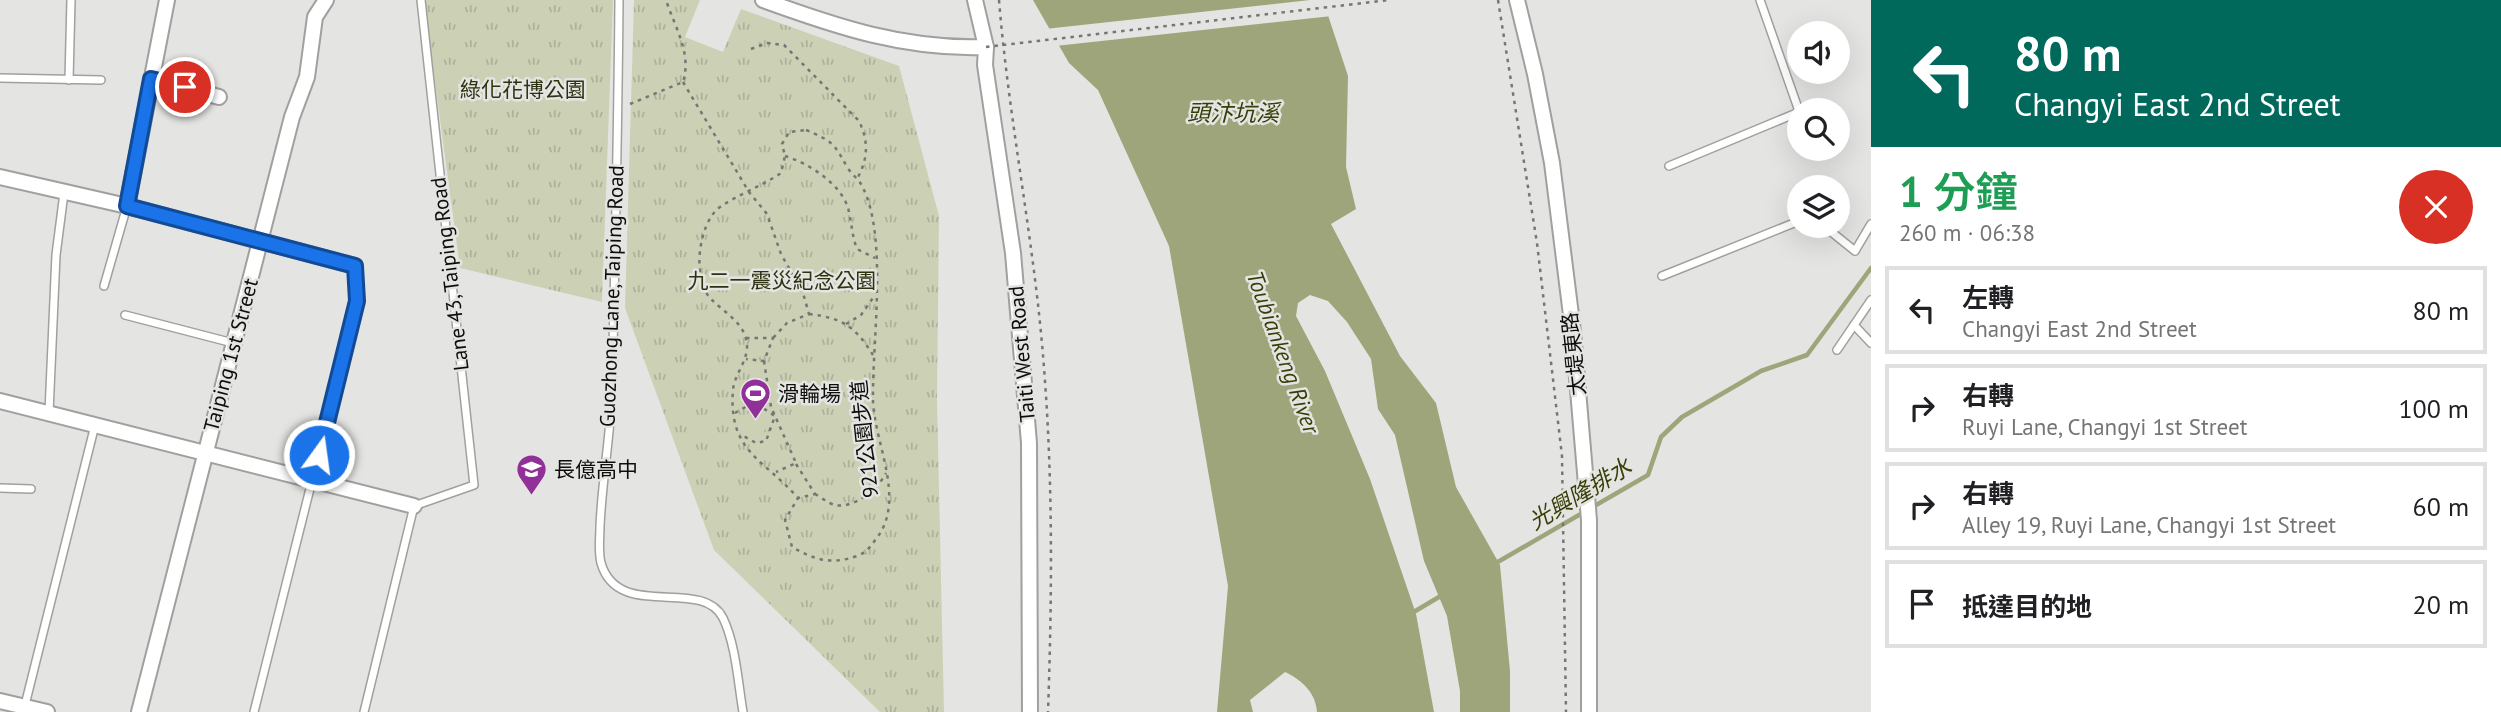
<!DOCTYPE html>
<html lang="zh-TW">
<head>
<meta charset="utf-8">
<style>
	:root { --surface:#fff; --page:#f2f2f2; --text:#202124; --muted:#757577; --line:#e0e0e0 }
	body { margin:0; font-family:"PT Sans","Noto Sans TC",sans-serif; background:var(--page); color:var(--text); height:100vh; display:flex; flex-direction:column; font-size:26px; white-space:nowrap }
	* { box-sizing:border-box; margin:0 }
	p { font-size:23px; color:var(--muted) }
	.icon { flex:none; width:38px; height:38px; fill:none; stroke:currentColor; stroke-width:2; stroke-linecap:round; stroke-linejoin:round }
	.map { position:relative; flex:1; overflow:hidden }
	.sheet { display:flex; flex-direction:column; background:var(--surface); width:630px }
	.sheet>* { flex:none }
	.top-card { background:#00695c; color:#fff; overflow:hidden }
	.tools { position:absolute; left:1787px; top:21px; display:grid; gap:14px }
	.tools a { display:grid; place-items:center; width:63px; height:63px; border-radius:50%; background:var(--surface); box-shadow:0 7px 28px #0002; font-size:35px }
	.pin { position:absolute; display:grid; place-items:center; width:60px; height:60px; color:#fff; margin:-30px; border:4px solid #fff; border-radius:50%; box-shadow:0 2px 7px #0007 }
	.me { position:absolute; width:77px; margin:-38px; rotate:14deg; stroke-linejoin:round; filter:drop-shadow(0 0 5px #0008) }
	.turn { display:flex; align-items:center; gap:24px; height:147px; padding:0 28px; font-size:32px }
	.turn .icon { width:91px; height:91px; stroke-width:2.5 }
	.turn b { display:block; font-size:49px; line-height:60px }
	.round { display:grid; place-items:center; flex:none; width:74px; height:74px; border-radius:37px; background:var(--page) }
	.head { display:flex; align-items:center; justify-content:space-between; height:119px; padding:0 28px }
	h1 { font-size:42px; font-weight:600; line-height:52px; color:#1e9e55 }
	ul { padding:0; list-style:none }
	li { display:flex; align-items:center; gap:21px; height:88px; margin:0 14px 10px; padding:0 14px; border:4px solid var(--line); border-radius:0px }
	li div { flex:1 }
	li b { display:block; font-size:26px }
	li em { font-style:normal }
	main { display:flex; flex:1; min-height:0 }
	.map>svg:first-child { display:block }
</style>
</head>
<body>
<main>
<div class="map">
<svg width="1871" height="712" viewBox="0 0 1871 712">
	<defs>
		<pattern id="grass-tufts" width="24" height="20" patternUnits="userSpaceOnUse" patternTransform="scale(1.75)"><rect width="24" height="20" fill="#ccd0b4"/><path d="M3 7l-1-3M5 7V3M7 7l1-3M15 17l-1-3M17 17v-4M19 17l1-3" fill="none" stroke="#aeb19a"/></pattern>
	</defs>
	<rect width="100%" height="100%" fill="#e4e5e2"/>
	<g fill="url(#grass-tufts)">
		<polygon points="424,0 613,0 602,302 460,268"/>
		<polygon points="634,0 700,0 685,37 723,52 741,9 899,66 939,216 937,400 944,712 880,712 714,550 625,308"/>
	</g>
	<circle fill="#ccd0b4" cx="755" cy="423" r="12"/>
	<path fill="#9fa57a" d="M1033,0h290l25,76 -2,91 10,42 -25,15 69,132 36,47 20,84 44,78 10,106v41h-50v-21l-13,-75 -23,-55 -29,-126 -17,-26 -7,-50 -24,-37 -19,-21 -18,-6 -12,8 -2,13 29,55 45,108 46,135 18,98h-117c-1,-19 -15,-32 -32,-40l-35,28 3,12h-36l11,-126 -59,-340 -71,-156 -29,-27z"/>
	<polygon fill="#e4e5e2" points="1310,0 1327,0 1332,16 1055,46 1045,29"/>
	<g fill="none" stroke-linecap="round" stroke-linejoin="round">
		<g stroke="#9fa57a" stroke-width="4.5">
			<polyline points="1496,563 1648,475 1661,437 1682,417 1761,371 1807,355 1871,268"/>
			<polyline points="1412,613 1444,594"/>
		</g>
		<defs>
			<g id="lane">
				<path d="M619,0c-1,131 -4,262 -7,393 -2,45 -10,88 -12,133 0,12 -2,25 1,37 17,59 101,13 122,55 13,27 15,65 20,94"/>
				<polyline points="1760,0 1799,111"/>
				<polyline points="0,78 101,80"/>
				<polyline points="69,80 71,0"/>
				<polyline points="1669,166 1799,112"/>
				<polyline points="1824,226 1855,251 1871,224"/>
				<polyline points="1662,276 1799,221"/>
				<polyline points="104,286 127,206"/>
				<polyline points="125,315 233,343"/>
				<polyline points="1854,325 1871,343"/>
				<polyline points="1837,350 1871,300"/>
				<polyline points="49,412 56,255 64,193"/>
				<polyline points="0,488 31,489"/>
				<polyline points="24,709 95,425"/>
				<polyline points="254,712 357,301 355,267"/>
				<polyline points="364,712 414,506 474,485 421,0"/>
			</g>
			<g id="street">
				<path d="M763,0c74,27 143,50 223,47"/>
				<polyline points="975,0 986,47 985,65 1013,253 1029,443 1030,712"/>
				<polyline points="1517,0 1535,74 1552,163 1573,331 1589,520 1589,712"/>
				<polyline points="151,79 219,97"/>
				<polyline points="0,177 127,206 355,266"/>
				<polyline points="127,206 167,0"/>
				<polyline points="0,401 414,506"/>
				<polyline points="0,701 47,712"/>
				<polyline points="139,712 292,117 307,77 315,17 326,0"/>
			</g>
		</defs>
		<use href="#lane" stroke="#a0a09e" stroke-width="10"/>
		<use href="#street" stroke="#a0a09e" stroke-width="18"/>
		<g stroke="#767775" stroke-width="2.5" stroke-dasharray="3.5 5" stroke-linecap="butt">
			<path d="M999,0c10,123 36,245 45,368 9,114 8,229 4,344"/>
			<polyline points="1498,0 1537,243 1562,456 1566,712"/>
			<path d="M751,49l16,-6 17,2 75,76c10,21 9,38 -2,58"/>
			<polyline points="683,82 749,192 767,214 781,254 803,293 809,314 787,323 773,338"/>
			<path d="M630,104l53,-22c9,-29 -8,-54 -17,-82"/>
			<path d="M806,130c26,11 28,13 41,37 5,8 13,13 16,21 25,50 9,155 10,212 1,43 34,100 3,139 -5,7 -10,14 -19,17 -26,9 -42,4 -65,-9l-7,-27 13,-22c-34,-39 -70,-46 -65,-108 1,-15 15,-29 14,-45 -1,-21 -22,-32 -35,-45 -21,-19 -14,-77 8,-93 19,-13 42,-21 61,-34l4,-17 -3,-12 7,-12z"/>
			<path d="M785,156c23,7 59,29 64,56 3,13 3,24 8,37l18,9"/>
			<path d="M809,314c33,4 46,12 64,41"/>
			<polyline points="846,324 861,315 875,295"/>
			<polyline points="746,338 773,338 764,361 746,359"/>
			<polyline points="764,361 771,407 796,463 776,472"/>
			<polyline points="735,413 754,402 775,416 766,441 756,443 740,434"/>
			<polyline points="796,464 815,494 798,498"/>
			<path d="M815,494c6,3 14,10 20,11 19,4 43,-16 51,-32"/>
		</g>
		<use href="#lane" stroke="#fff" stroke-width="7"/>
		<use href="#street" stroke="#fff" stroke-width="14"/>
		<polyline stroke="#767775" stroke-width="2.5" stroke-dasharray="3.5 5" stroke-linecap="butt" points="986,47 1389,0"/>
	</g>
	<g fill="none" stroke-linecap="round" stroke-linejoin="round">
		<defs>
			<polyline id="route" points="185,87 151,79 127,206 355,266 357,301 319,455"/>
		</defs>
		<use href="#route" stroke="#114b97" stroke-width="18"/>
		<use href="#route" stroke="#1a73e8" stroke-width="12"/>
	</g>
	<defs>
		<symbol id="stadium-pin" viewBox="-11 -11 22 30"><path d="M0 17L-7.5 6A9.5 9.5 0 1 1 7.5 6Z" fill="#913098" stroke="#e4e5e2"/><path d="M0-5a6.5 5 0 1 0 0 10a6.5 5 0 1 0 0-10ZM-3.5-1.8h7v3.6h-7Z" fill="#fff"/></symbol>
		<symbol id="school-pin" viewBox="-11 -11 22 30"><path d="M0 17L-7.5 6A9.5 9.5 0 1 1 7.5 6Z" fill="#913098" stroke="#e4e5e2"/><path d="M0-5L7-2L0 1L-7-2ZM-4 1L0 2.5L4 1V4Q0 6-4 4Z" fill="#fff"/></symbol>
	</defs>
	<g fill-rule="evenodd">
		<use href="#stadium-pin" x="738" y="376" width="35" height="47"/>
		<use href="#school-pin" x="514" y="452" width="35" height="47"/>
	</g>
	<g text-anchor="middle" stroke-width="5" stroke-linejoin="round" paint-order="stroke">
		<g font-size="21" fill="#2e320f" stroke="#e4e5e2">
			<text x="523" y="97">綠化花博公園</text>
			<text x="782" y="288">九二一震災紀念公園</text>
		</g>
		<g font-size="21" fill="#0d0d0c" stroke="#e4e5e2">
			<text transform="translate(450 274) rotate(-97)" y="7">Lane 43, Taiping Road</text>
			<text transform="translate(612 296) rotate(-88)" y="7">Guozhong Lane, Taiping Road</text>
			<text transform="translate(1022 354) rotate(-95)" y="7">Taiti West Road</text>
			<text transform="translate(1574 354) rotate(-96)" y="7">太堤東路</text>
			<text transform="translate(231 355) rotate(-75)" y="7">Taiping 1st Street</text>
			<text transform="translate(865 439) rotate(-96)" y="7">921公園步道</text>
		</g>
		<g font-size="21" fill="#0d0d0c" stroke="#e4e5e2" text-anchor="start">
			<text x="778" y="401">滑輪場</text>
			<text x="554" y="477">長億高中</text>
		</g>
		<g font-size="23" font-style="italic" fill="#393e07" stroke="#e4e5e2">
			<text x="1233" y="121">頭汴坑溪</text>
			<text transform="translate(1283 352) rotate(70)" y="8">Toubiankeng River</text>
			<text transform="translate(1580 494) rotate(-31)" y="8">光興隆排水</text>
		</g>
	</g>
</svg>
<div class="tools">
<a><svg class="icon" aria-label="sound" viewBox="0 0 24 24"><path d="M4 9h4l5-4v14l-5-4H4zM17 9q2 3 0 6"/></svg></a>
<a><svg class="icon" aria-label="search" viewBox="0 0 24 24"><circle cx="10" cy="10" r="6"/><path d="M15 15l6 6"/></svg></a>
<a><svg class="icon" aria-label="layers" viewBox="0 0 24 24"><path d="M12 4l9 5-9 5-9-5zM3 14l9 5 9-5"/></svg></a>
</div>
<div class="pin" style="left:185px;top:87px;background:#d93025"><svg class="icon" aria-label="arrive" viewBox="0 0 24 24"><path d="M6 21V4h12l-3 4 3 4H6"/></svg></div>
<svg class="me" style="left:319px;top:455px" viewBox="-20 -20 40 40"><circle r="17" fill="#1a73e8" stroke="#fff" stroke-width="3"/><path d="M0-11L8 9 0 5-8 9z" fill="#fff"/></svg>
</div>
<section class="sheet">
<div class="top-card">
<div class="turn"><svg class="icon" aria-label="left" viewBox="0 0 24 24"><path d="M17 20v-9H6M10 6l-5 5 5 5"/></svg><div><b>80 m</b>Changyi East 2nd Street</div></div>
</div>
<div class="head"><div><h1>1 分鐘</h1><p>260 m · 06:38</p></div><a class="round" style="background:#d93025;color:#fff"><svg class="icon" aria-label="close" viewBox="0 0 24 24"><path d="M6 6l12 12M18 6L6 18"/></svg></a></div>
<ul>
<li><svg class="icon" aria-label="left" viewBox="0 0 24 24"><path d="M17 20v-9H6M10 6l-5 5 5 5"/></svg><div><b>左轉</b><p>Changyi East 2nd Street</p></div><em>80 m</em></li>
<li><svg class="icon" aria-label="right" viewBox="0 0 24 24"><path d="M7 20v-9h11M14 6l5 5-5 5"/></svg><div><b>右轉</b><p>Ruyi Lane, Changyi 1st Street</p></div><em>100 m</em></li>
<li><svg class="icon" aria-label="right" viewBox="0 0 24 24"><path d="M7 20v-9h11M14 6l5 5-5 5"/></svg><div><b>右轉</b><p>Alley 19, Ruyi Lane, Changyi 1st Street</p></div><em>60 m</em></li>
<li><svg class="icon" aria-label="arrive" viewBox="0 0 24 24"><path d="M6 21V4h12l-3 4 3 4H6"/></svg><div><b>抵達目的地</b></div><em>20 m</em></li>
</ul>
</section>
</main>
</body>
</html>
